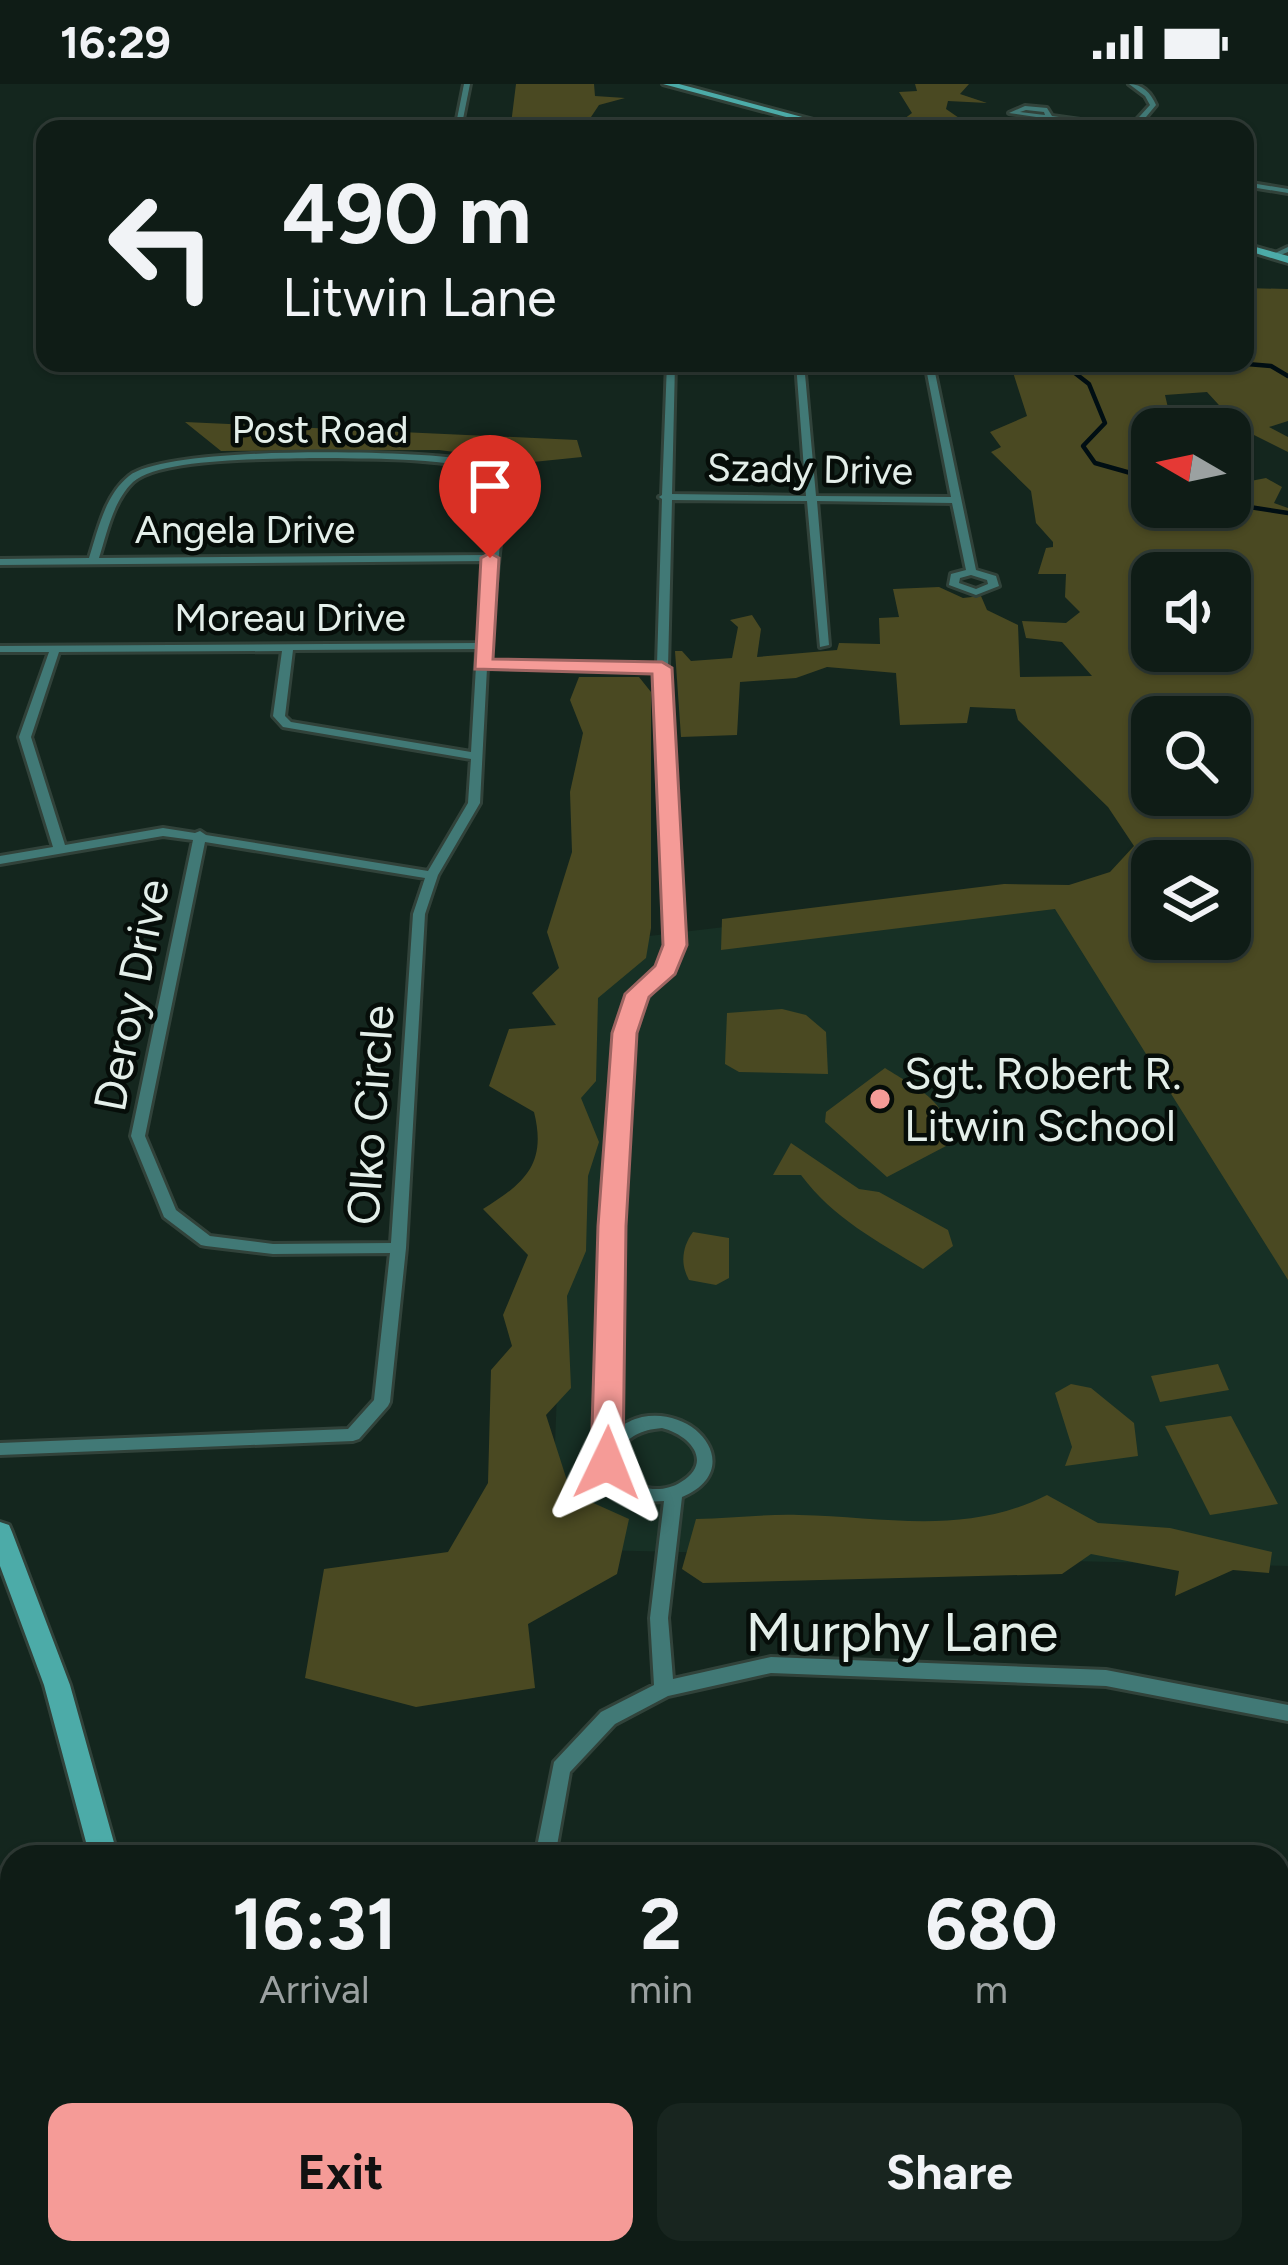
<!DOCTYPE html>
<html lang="en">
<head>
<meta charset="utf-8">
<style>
	:root { --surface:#0f1c16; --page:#18251f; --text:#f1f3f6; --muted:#9ba1a1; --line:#2f3a35; --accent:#f59b97 }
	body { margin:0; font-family:Figtree,sans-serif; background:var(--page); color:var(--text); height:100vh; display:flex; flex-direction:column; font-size:45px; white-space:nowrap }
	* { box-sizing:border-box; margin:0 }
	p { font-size:39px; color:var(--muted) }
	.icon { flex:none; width:66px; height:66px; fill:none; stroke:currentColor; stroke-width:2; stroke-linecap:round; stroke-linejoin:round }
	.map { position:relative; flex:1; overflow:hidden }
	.sheet { position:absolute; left:0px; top:1761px; width:1290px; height:420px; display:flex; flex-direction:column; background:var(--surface); border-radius:36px 36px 0 0; box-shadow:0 3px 9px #0004,0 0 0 3px var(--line) }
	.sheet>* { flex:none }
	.guide { position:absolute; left:36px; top:36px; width:1218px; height:252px; border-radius:24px; box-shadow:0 3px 9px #0004,0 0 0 3px var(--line); background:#0f1c16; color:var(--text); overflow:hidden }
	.needle { width:78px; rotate:279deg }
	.fabs { position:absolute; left:1131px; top:324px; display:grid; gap:24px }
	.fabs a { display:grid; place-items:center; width:120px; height:120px; border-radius:24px; background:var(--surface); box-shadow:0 3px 9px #0004,0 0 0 3px var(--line); font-size:60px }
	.pin { position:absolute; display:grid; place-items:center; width:102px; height:102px; color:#fff; margin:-123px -51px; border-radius:50% 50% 50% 0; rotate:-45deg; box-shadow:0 0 12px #0007 }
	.pin .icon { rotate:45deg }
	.me { position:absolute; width:132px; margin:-66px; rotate:2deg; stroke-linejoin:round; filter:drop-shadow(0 0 9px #0008) }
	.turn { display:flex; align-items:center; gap:42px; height:252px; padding:0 48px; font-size:54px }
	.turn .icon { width:156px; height:156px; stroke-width:2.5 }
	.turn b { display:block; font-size:84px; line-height:102px }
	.eta { display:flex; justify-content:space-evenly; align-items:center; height:204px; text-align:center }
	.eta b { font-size:72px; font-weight:700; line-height:84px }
	.primary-button { display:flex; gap:24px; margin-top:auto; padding:24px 48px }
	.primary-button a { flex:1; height:138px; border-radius:24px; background:var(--accent); color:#111; font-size:48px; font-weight:700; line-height:138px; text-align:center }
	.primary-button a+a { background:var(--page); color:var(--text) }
	.status { display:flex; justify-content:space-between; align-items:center; height:84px; padding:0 60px; background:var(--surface); direction:ltr }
	.status svg { height:33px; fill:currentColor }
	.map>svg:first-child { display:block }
	.built { fill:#173025 }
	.green { fill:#4a4922; fill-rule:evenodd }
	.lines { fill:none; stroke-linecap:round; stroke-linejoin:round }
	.stream { stroke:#000e13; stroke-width:4.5 }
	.street-casing { stroke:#31423a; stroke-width:6 }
	.secondary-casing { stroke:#31423a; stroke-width:6 }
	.street { fill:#417976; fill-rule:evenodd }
	.secondary { fill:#4caba8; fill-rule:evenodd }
	.route { fill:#f59b97; stroke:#9f6562; stroke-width:3 }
	.poi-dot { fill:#f59b97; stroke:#060d09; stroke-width:4.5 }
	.labels { text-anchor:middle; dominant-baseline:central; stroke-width:9; stroke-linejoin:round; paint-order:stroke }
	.far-street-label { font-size:39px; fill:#e3eee9; stroke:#060d09 }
	.street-label { font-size:45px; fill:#e3eee9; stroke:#060d09 }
	.poi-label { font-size:45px; fill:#e3eee9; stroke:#060d09; text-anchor:start }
	.near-street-label { font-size:54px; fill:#e3eee9; stroke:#060d09 }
</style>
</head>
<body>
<div class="status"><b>16:29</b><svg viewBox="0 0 49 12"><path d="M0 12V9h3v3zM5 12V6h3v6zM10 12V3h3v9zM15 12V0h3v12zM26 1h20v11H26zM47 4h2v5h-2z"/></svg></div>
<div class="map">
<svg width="1288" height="2181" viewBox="0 0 1288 2181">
	<rect width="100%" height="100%" fill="#14261e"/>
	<polygon class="built" points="1059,803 1288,1170 1288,1482 551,1465 574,861"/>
	<g class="green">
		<polygon points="516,0 594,0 595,12 625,14 599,21 591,33 608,40 676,41 684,45 497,45 511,40"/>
		<polygon points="915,0 969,0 960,10 987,19 948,17 946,25 975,45 928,36 898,45 866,42 896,41 912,29 899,8 917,7"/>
		<path d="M1245 204 1288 205V337L1269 343 1288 353V368L1240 344 1207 308 1165 311 1173 345H1152V423H1230V401L1266 394 1282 403 1274 419 1288 424V1196L1055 825 721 866 722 835 1004 800 1069 801 1110 788 1134 762 1108 723 1018 636 1015 625 970 623 967 639 900 641 896 589 827 583 796 594 740 598 737 651 681 653 675 567H682L691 577 732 574 738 543 730 536 752 531 761 545 757 573 837 566 839 559 880 560 879 534 899 533 893 505 939 503 963 514 981 512 987 526 1018 541 1020 593 1092 592 1062 558 1026 554 1022 537 1066 539 1080 528 1065 513 1066 490H1038L1046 464 1053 463V458L1036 439 1031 407 991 368 1001 363 990 348 1027 332 1010 279H1245ZM1152 489H1230V567H1152ZM1152 633H1230V711H1152ZM1152 777H1230V855H1152Z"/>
		<polygon points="185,338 577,356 582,373 533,378 439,366 221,367"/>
		<path d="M579 593H639L651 608V844L646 874 598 914 596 997 581 1014 599 1058 588 1092 586 1167 567 1212 571 1304 546 1331 571 1409 629 1435 617 1490 528 1540 535 1604 416 1623 305 1594 324 1485 448 1468 488 1399 491 1286 512 1262 503 1231 528 1171 483 1125C525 1099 547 1080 534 1028L489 1002 509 945 556 941 532 909 559 884 547 848 572 768 570 708 583 649 570 616Z"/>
		<polygon points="782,925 806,931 826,948 828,990 739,988 725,980 727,929"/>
		<path d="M885 984C917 1005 955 1019 946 1062L887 1093 825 1038 826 1028Z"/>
		<path d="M791 1059 859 1105 879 1108 948 1146 953 1162 923 1185C877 1157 833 1134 801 1091H773Z"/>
		<path d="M693 1148 729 1154V1194L716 1201 689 1196C680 1180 682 1163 693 1148Z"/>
		<polygon points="1218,1280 1229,1306 1160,1318 1151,1292"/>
		<polygon points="1071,1300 1091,1304 1134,1339 1138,1372 1065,1382 1072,1363 1055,1309"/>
		<polygon points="1231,1332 1278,1420 1210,1431 1165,1342"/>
		<path d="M1047 1411 1098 1439 1170 1444 1272 1468 1269 1489 1233 1486 1175 1512 1179 1487 1091 1470 1062 1490 703 1499 682 1485 696 1435C730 1434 765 1430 799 1431 886 1433 966 1452 1047 1411Z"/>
		<polygon points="460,2169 632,2169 630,2181 459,2181"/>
		<polygon points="1083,2169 1222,2169 1220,2181 1081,2181"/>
	</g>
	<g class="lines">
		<g class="stream">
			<polyline points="1062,279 1089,300 1105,339 1083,362 1095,379 1152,395"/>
			<polyline points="1235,279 1271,282 1288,292"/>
			<polyline points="1230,420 1288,429"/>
		</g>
		<g class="street-casing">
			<g id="street">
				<polygon points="464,0 470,0 461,45 455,45"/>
				<path d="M1129 0C1142 0 1151 9 1156 21L1136 45H1117L1009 29 1025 22 1047 24 1052 32 1130 43 1150 21 1145 12ZM1026 26 1044 28 1045 31 1020 28Z"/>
				<polygon points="1245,98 1288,105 1288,109 1245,102"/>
				<polygon points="1288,163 1288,168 1273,174 1269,172"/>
				<path d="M667 279H675L672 410 806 412 796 279H804L816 412 951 413 925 279H933L976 486 996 492 999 502 976 511 949 501 951 490 966 486 952 419 817 417 829 561 820 563 807 417 672 416 668 584 682 857 673 882 641 922 631 949 620 1110 616 1345C624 1340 633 1335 642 1333 698 1322 746 1386 682 1413L668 1534 673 1595 771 1573 1106 1586 1288 1621V1637L1106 1602 771 1589 668 1612 615 1640 570 1688 555 1773H535L554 1678 601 1628 654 1601 650 1534 664 1417C630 1420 613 1409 598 1379L604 1110 617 949 627 921 660 881 668 857 657 587 487 584 480 719 438 791 425 830 406 1164 390 1318 388 1322 359 1355 353 1357 0 1371V1359L348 1345 374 1316 390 1169 273 1170 206 1162 201 1161 164 1133 131 1052 193 756 163 752 0 780V772L53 763 19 653 49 568H0V562L478 559 487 477 0 481V475L89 474C98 446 105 411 129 392 168 361 416 366 470 376 479 378 488 381 497 383L506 401 488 578 657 581 662 415 659 413 662 411ZM315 374C373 375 434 373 490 387L496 401 488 471 99 474C107 449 113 417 133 398 160 373 276 375 315 374ZM971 491 987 496 988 500 976 505 959 499 960 494ZM477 565 471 668 291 638 285 632 293 566ZM282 567 273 632 283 643 471 675 468 719 428 787 206 751 200 747 195 749 163 744 65 761 31 653 59 568ZM205 758 425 794 413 830 391 1159 273 1160 210 1152 176 1126 145 1052ZM662 1344C690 1351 714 1378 681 1398 655 1415 615 1400 616 1368 630 1352 640 1346 662 1344Z"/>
				<polygon points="1278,1950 1288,1952 1288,1972 1278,1970"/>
			</g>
		</g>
		<g class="secondary-casing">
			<g id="secondary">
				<polygon points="663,0 679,0 847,45 831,45"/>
				<polygon points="1245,160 1288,172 1288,179 1245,166"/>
				<polygon points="0,1438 9,1441 12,1448 70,1601 118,1773 90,1773 44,1601 0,1482"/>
				<polygon points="86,2169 118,2169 117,2181 85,2181"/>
			</g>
		</g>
		<use href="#street" class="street"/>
		<use href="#secondary" class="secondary"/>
	</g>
	<polygon class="route" points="490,469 499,474 493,575 662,578 672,584 687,861 675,890 649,913 637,949 626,1142 623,1379 618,1387 596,1387 591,1379 598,1142 612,949 625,910 655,882 663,861 652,590 475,585 481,474"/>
	<circle class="poi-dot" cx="880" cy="1015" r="12"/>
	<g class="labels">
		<g class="far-street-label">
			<text x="320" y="345">Post Road</text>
			<text transform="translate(810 385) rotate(1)">Szady Drive</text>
			<text x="245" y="445">Angela Drive</text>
			<text x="290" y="533">Moreau Drive</text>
		</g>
		<g class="street-label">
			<text transform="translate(131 911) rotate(-79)">Deroy Drive</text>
			<text transform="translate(370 1031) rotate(-86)">Olko Circle</text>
		</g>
		<g class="poi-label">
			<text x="904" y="989">Sgt. Robert R.<tspan x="904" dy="52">Litwin School</tspan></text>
		</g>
		<g class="near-street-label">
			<text x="902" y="1548">Murphy Lane</text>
		</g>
	</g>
</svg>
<div class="fabs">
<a><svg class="needle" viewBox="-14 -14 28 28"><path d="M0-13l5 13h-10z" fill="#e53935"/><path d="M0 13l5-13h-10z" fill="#9ba1a1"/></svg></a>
<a><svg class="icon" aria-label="sound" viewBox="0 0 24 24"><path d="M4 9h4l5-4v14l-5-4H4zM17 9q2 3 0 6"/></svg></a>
<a><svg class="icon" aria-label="search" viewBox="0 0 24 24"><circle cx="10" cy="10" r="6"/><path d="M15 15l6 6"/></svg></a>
<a><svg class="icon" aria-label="layers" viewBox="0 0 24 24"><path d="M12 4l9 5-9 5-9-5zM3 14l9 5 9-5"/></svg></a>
</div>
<div class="pin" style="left:490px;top:474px;background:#d93025"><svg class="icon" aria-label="arrive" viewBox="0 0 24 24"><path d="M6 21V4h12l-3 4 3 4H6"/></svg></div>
<svg class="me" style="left:607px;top:1379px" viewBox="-20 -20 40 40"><path d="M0-17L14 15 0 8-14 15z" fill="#f59b97" stroke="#fff" stroke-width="4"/></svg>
<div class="guide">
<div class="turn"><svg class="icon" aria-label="left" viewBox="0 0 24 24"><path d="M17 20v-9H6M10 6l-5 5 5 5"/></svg><div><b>490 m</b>Litwin Lane</div></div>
</div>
<section class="sheet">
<div class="eta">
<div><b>16:31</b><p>Arrival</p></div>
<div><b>2</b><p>min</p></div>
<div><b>680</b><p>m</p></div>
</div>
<div class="primary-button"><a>Exit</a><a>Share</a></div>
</section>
</div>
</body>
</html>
